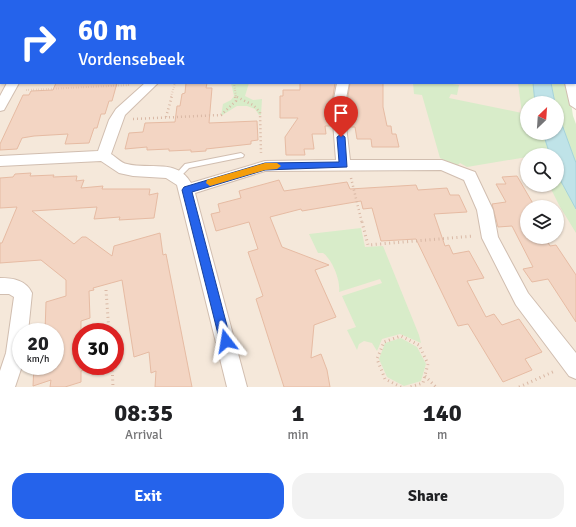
<!DOCTYPE html>
<html lang="en">
<head>
<meta charset="utf-8">
<style>
	:root { --surface:#fff; --page:#f2f2f2; --text:#202124; --muted:#757577; --accent:#2563eb }
	body { margin:0; font-family:Signika,sans-serif; background:var(--page); color:var(--text); height:100vh; display:flex; flex-direction:column; font-size:15px; white-space:nowrap }
	* { box-sizing:border-box; margin:0 }
	p { font-size:13px; color:var(--muted) }
	.icon { flex:none; width:22px; height:22px; fill:none; stroke:currentColor; stroke-width:2; stroke-linecap:round; stroke-linejoin:round }
	.map { position:relative; height:387px; overflow:hidden }
	.panel { display:flex; flex-direction:column; background:var(--surface); flex:1 }
	.panel>* { flex:none }
	.hud { position:absolute; left:0px; top:0px; width:576px; height:84px; box-shadow:0 1px 3px #0004; background:#2563eb; color:#fff; overflow:hidden }
	.needle { width:26px; rotate:25deg }
	.fabs { position:absolute; left:520px; top:96px; display:grid; gap:8px }
	.fabs a { display:grid; place-items:center; width:44px; height:44px; border-radius:50%; background:var(--surface); box-shadow:0 1px 3px #0004; font-size:20px }
	.speed { position:absolute; left:12px; top:323px; display:flex; gap:8px; font-size:20px; font-weight:700; text-align:center }
	.speed>* { display:grid; place-content:center; width:52px; height:52px; border-radius:50%; background:var(--surface); box-shadow:0 1px 3px #0004; line-height:1 }
	.speed small { font-size:10px; font-weight:400 }
	.speed .limit { border:6px solid #d22; background:#fff; color:#111 }
	.pin { position:absolute; display:grid; place-items:center; width:34px; height:34px; color:#fff; margin:-41px -17px; border-radius:50% 50% 50% 0; rotate:-45deg; box-shadow:0 0 4px #0007 }
	.pin .icon { rotate:45deg }
	.me { position:absolute; width:44px; margin:-22px; rotate:346deg; stroke-linejoin:round; filter:drop-shadow(0 0 3px #0008) }
	.turn { display:flex; align-items:center; gap:14px; height:84px; padding:0 12px; font-size:18px }
	.turn .icon { width:52px; height:52px; stroke-width:2.5 }
	.turn b { display:block; font-size:28px; line-height:34px }
	.eta { display:flex; justify-content:space-evenly; align-items:center; height:68px; text-align:center }
	.eta b { font-size:24px; font-weight:700; line-height:28px }
	.primary-button { display:flex; gap:8px; margin-top:auto; padding:8px 12px }
	.primary-button a { flex:1; height:46px; border-radius:16px; background:var(--accent); color:#fff; font-size:16px; font-weight:700; line-height:46px; text-align:center }
	.primary-button a+a { background:var(--page); color:var(--text) }
	.map>svg:first-child { display:block }
	.residential { fill:#f5e8da; fill-rule:evenodd }
	.green { fill:#d8ecc9 }
	.water { fill:#bfe3e8; stroke:#a5d3da }
	.building { fill:#f3d5c3; stroke:#e6bba3 }
	.lines { fill:none; stroke-linecap:round; stroke-linejoin:round }
	.service-casing { stroke:#d1beb0; stroke-width:2 }
	.minor-casing { stroke:#d1beb0; stroke-width:2 }
	.path-far2 { stroke:#d9b8a5; stroke-width:2; stroke-dasharray:0.5 2; stroke-linecap:butt }
	.path-far1 { stroke:#d9b8a5; stroke-width:2.5; stroke-dasharray:1 3; stroke-linecap:butt }
	.path { stroke:#d9b8a5; stroke-width:3; stroke-dasharray:1 3.5; stroke-linecap:butt }
	.service { fill:#fff; fill-rule:evenodd }
	.minor { fill:#fff; fill-rule:evenodd }
	.route { fill:#2563eb; stroke:#184099 }
	.slow { fill:#f59e0b }
</style>
</head>
<body>
<div class="map">
<svg width="576" height="387" viewBox="0 0 576 387">
	<rect width="100%" height="100%" fill="#fdf6ec"/>
	<g class="residential">
		<polygon points="48,0 467,0 46,1"/>
		<path d="M0 31 1 83H542L546 103H527V133H554L576 192V387H0ZM527 155H557V185H527ZM527 207H557V237H527ZM21 332H55V366H21ZM81 332H115V366H81Z"/>
	</g>
	<g class="green">
		<polygon points="231,83 249,83 245,96 253,100 262,99 261,115 259,115 255,109 247,106 237,106 221,116 223,104 231,100 234,96"/>
		<polygon points="413,83 446,83 459,85 457,95 451,94 449,98 522,113 518,83 533,83 535,103 527,103 527,133 543,133 550,155 527,155 527,157 467,167 460,163 457,166 440,158 422,95 414,94"/>
		<polygon points="551,83 568,83 573,116 576,124 576,163 559,119 557,103 555,103"/>
		<polygon points="557,174 576,209 576,233 559,205 549,185 557,185"/>
		<path d="M361 228 365 247 383 246 419 335 421 343 400 334 382 339 377 351 372 343 364 341 359 344 357 350 347 330 356 327 342 296 382 283 380 279 339 292C341 281 332 259 323 253H318L309 234Z"/>
		<polygon points="401,338 417,347 426,364 421,381 404,386 387,377 379,359 385,343"/>
	</g>
	<g class="water">
		<polygon points="533,83 551,83 555,103 535,103"/>
		<polygon points="557,111 576,163 576,209 557,174 557,155 550,155 543,133 557,133"/>
	</g>
	<g class="building">
		<polygon points="56,83 117,83 112,101 109,101 105,114 101,114 97,128 94,128 89,143 65,144 68,134 34,136 22,138 17,149 0,150 0,144 23,95 29,95 31,91 53,90"/>
		<polygon points="186,83 207,83 206,88 212,88 209,123 257,121 258,140 251,141 251,144 206,149 206,151 191,152 191,150 169,151 169,149 147,150 147,147 125,149 129,133 143,132 145,123 175,122 177,106 180,106 182,94 185,93"/>
		<polygon points="300,83 335,83 331,109 332,126 325,126 326,134 312,134 314,149 304,149 305,155 286,155 285,137 298,118 280,118 280,96 283,96 283,90 300,90"/>
		<polygon points="350,83 383,83 383,107 387,126 391,126 392,134 396,134 399,147 372,147 371,139 357,139 355,127 348,127 346,109"/>
		<polygon points="31,173 30,176 54,175 53,177 77,176 76,181 84,180 81,188 103,186 102,189 150,189 149,195 158,193 154,218 119,220 120,217 94,219 97,207 32,211 74,244 82,237 86,237 112,256 114,246 160,233 163,255 166,254 192,387 155,387 156,371 151,373 149,352 134,357 122,280 93,288 94,290 89,291 90,318 81,321 81,366 86,366 86,369 81,371 81,382 65,387 50,387 51,380 33,386 34,366 55,366 55,332 45,332 46,302 66,296 66,280 41,260 0,263 0,243 2,243 17,207 0,208 0,178 13,177 15,174"/>
		<polygon points="517,176 535,207 527,207 527,237 545,237 550,246 556,245 576,275 576,322 548,279 532,282 523,269 533,267 512,226 498,227 492,204 506,202 496,184 506,184 502,177"/>
		<polygon points="279,180 284,191 347,182 350,189 416,185 418,190 447,188 450,195 459,195 467,212 434,214 445,246 449,245 453,254 469,251 484,278 467,281 486,317 494,314 502,325 519,319 542,352 525,359 532,370 503,382 468,324 458,326 416,239 381,241 372,208 363,209 361,201 302,211 301,209 270,217 282,247 329,265 315,270 336,317 314,325 311,358 321,354 327,370 330,387 284,387 256,299 263,296 248,252 258,249 249,222 216,231 211,214 220,212 218,204 241,198 239,191"/>
	</g>
	<g class="lines">
		<g class="service-casing">
			<polygon id="service" points="241,153 244,155 243,157 189,168 180,177 178,178 175,175 185,164"/>
		</g>
		<g class="minor-casing">
			<g id="minor">
				<polygon points="170,0 181,0 169,1"/>
				<polygon points="275,0 289,0 288,1"/>
				<polygon points="333,0 348,0 349,1 334,1"/>
				<rect x="395" y="0" width="10" height="1"/>
				<rect x="554" y="0" width="10" height="1"/>
				<polygon points="575,80 576,82 576,109 570,105 565,83 575,83"/>
				<polygon points="7,83 19,83 4,110 0,111 0,96"/>
				<path d="M145 83H158L125 115 111 154C116 157 121 163 127 164 149 170 177 158 191 183L265 161 336 160 332 109 337 83H349L344 109 350 160H442L475 172 493 210 498 237 528 293 576 353V379L569 376 516 305 482 238 477 210 464 180 441 170 265 171 195 193 247 387H227L177 185 166 178 133 176 119 173 101 161 0 166V156L98 151 109 120 116 109Z"/>
				<path d="M0 278C13 278 26 280 32 293L28 332H21L22 366 15 387H0V371L6 353 14 297 9 294H0Z"/>
			</g>
		</g>
		<g class="path-far2">
			<polyline points="63,1 65,0"/>
			<polyline points="234,83 236,97"/>
			<polyline points="26,90 130,85"/>
			<polyline points="171,97 175,83"/>
		</g>
		<g class="path-far1">
			<polyline points="237,97 253,105 260,112 261,153"/>
			<polyline points="166,117 172,96"/>
			<polyline points="133,119 221,115 236,101 235,96"/>
			<polyline points="351,178 362,223"/>
		</g>
		<g class="path">
			<polyline points="362,222 368,245 474,236"/>
			<polyline points="106,290 109,332"/>
			<polyline points="112,366 113,387"/>
			<polyline points="425,376 436,387"/>
			<polyline points="401,387 385,379 377,359 384,342 401,336 419,345 428,364 423,383 410,387"/>
			<polyline points="519,387 555,371"/>
		</g>
		<use href="#service" class="service"/>
		<use href="#minor" class="minor"/>
	</g>
	<polygon class="route" points="341,134 345,137 347,167 265,170 192,192 231,341 230,346 226,347 221,346 182,190 184,187 265,163 339,162 337,137"/>
	<polygon class="slow" points="265,163 277,163 281,166 277,169 265,170 210,186 206,183 207,180"/>
</svg>
<div class="fabs">
<a><svg class="needle" viewBox="-14 -14 28 28"><path d="M0-13l5 13h-10z" fill="#e53935"/><path d="M0 13l5-13h-10z" fill="#757577"/></svg></a>
<a><svg class="icon" aria-label="search" viewBox="0 0 24 24"><circle cx="10" cy="10" r="6"/><path d="M15 15l6 6"/></svg></a>
<a><svg class="icon" aria-label="layers" viewBox="0 0 24 24"><path d="M12 4l9 5-9 5-9-5zM3 14l9 5 9-5"/></svg></a>
</div>
<div class="speed"><div>20<small>km/h</small></div><div class="limit">30</div></div>
<div class="pin" style="left:341px;top:137px;background:#d93025"><svg class="icon" aria-label="arrive" viewBox="0 0 24 24"><path d="M6 21V4h12l-3 4 3 4H6"/></svg></div>
<svg class="me" style="left:226px;top:341px" viewBox="-20 -20 40 40"><path d="M0-17L14 15 0 8-14 15z" fill="#2563eb" stroke="#fff" stroke-width="4"/></svg>
<div class="hud">
<div class="turn"><svg class="icon" aria-label="right" viewBox="0 0 24 24"><path d="M7 20v-9h11M14 6l5 5-5 5"/></svg><div><b>60 m</b>Vordensebeek</div></div>
</div>
</div>
<section class="panel">
<div class="eta">
<div><b>08:35</b><p>Arrival</p></div>
<div><b>1</b><p>min</p></div>
<div><b>140</b><p>m</p></div>
</div>
<div class="primary-button"><a>Exit</a><a>Share</a></div>
</section>
</body>
</html>
